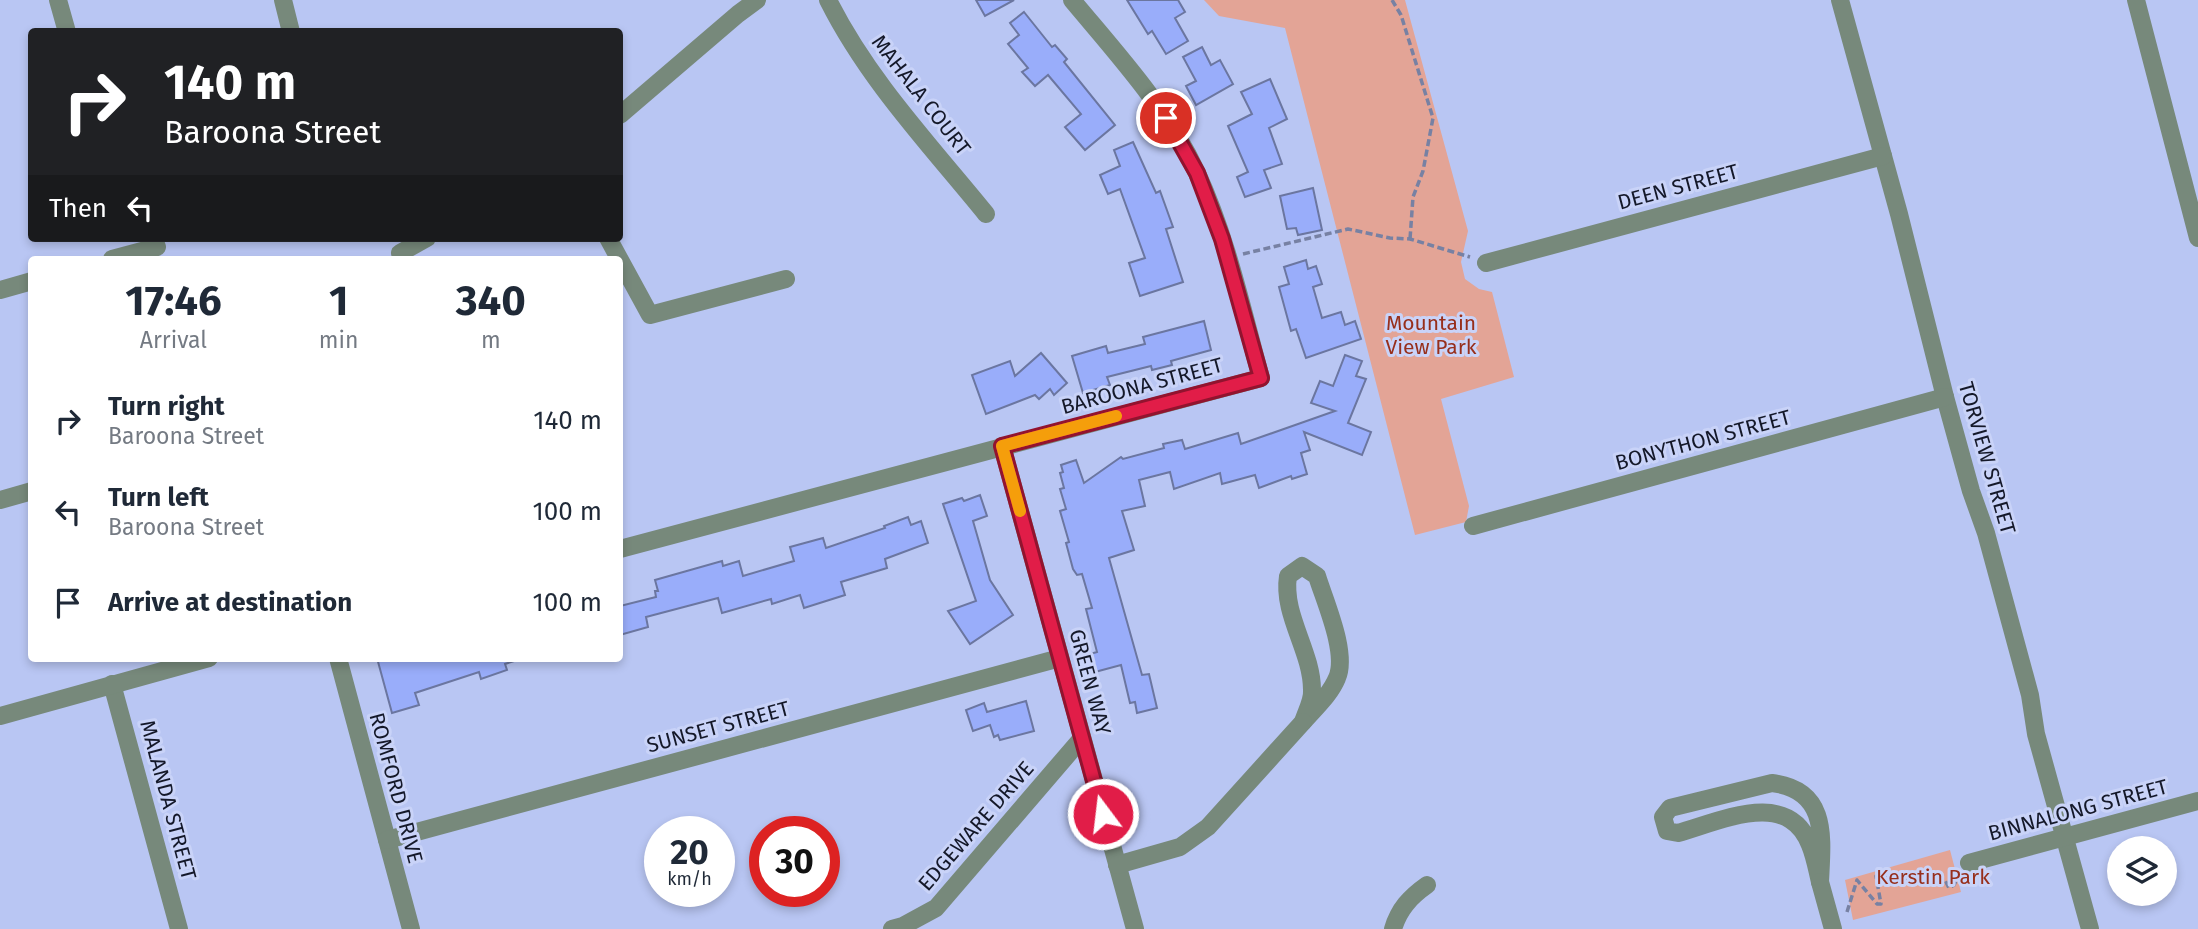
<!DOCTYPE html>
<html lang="en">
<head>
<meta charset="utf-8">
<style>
	:root { --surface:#fff; --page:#f6f6f7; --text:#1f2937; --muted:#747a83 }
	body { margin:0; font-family:"Fira Sans",sans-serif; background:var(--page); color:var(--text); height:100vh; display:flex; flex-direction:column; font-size:26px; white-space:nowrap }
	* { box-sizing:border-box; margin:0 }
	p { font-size:23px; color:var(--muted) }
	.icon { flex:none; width:38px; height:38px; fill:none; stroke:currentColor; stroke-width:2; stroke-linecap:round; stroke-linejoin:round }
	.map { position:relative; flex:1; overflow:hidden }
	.panel { position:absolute; left:28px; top:256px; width:595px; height:406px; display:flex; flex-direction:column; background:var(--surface); border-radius:7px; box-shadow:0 4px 10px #0003 }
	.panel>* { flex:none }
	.guide { position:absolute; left:28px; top:28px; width:595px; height:214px; border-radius:7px; box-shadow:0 4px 10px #0003; background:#202124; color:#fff; overflow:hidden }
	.tools { position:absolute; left:2107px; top:836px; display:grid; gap:14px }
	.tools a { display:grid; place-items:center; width:70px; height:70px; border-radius:50%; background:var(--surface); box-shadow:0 4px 10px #0003; font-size:35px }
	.speed { position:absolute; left:644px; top:816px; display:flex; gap:14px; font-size:35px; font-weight:700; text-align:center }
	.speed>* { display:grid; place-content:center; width:91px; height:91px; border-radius:50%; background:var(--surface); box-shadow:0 4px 10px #0003; line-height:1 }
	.speed small { font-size:18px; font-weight:400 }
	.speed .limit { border:10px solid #d22; background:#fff; color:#111 }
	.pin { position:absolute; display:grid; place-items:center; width:60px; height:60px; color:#fff; margin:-30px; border:4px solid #fff; border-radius:50%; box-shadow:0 2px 7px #0007 }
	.me { position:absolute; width:77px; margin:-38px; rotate:345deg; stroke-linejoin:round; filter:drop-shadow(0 0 5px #0008) }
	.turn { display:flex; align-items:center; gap:24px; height:147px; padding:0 21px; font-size:32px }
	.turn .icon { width:91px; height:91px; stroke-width:2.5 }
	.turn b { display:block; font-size:49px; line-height:60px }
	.then { display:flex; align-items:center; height:66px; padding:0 21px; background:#0003; gap:14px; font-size:26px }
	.eta { display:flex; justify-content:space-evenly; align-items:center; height:119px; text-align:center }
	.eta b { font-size:42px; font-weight:700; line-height:49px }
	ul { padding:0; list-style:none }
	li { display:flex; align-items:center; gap:21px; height:91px; padding:0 21px }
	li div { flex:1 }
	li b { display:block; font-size:26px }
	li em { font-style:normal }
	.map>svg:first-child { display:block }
	.green { fill:#e3a496 }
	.building { fill:#99adfa; stroke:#6b76a0; stroke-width:2 }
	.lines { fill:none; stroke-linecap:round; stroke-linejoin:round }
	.path { stroke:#7781a3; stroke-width:3.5; stroke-dasharray:7 3.5; stroke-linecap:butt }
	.street { stroke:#77897b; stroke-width:18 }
	.route-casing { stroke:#92132f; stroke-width:18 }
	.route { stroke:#e11d48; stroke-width:12 }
	.slow { stroke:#f59e0b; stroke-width:12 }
	.labels { text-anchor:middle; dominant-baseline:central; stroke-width:6; stroke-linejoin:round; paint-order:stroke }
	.street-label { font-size:21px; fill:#141829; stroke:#c9d3f8 }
	.park-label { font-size:21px; fill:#972f1c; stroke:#c9d3f8 }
</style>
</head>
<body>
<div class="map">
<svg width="2198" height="929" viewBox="0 0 2198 929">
	<rect width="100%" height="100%" fill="#b9c6f3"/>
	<g class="green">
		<polygon points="1204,0 1405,0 1468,231 1461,262 1465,279 1479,289 1492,292 1514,377 1441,399 1469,506 1466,522 1415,535 1285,28 1219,16"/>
		<polygon points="1950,850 1961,892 1853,920 1845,880"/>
	</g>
	<g class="building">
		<polygon points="976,0 1014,0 985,16"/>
		<polygon points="1127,0 1178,0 1185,12 1175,18 1188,41 1166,54 1152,31 1148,34"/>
		<polygon points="1024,12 1052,47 1055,45 1067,59 1064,62 1115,125 1085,150 1065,127 1081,114 1048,75 1035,86 1022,72 1028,68 1008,44 1019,35 1010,23"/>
		<polygon points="1202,47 1211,65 1220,60 1233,84 1196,105 1186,86 1196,81 1183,57"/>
		<polygon points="1270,79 1287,119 1269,128 1282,164 1264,170 1271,188 1245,197 1237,177 1248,172 1228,126 1252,114 1241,92"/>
		<polygon points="1133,142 1156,193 1160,191 1173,227 1166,229 1183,282 1140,296 1129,263 1145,258 1120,189 1108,194 1100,175 1120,166 1114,150"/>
		<polygon points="1313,188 1322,230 1298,235 1296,228 1287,229 1280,196"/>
		<polygon points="1306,260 1308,269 1316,266 1322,284 1313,287 1322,318 1341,312 1345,325 1355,321 1361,339 1306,358 1296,329 1291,331 1279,287 1289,284 1284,267"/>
		<polygon points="1204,321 1211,350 1171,361 1172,365 1152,370 1151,366 1107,377 1110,385 1083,393 1072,356 1106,346 1108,353 1145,344 1143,337"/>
		<polygon points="1041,353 1067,383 1054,395 1050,389 1039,399 1035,395 986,414 972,375 1010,361 1015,376"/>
		<polygon points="1345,355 1362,361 1356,376 1366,379 1348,423 1371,432 1362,455 1304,432 1310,450 1301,453 1307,474 1292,479 1291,476 1259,488 1255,475 1222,484 1220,473 1174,489 1170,472 1139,480 1145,506 1122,511 1134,550 1109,558 1142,675 1149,674 1157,708 1137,713 1135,702 1130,703 1121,665 1095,672 1090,654 1097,652 1086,609 1092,608 1082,574 1077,575 1073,569 1066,543 1069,542 1060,511 1066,509 1060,489 1064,488 1060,473 1063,472 1061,465 1076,460 1084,483 1121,457 1123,459 1164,448 1163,444 1182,440 1185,449 1238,433 1241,444 1335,411 1311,403 1320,381 1333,386"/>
		<polygon points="980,495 987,516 973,521 990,580 1013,615 970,644 948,611 976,601 943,504 962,498 964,501"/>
		<polygon points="908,517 911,525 921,521 928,543 885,559 887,568 841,582 845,595 804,608 800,595 772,604 771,599 722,613 718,598 646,617 648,627 620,635 620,606 656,597 655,591 658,591 655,580 722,561 723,566 739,561 743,576 794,561 790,547 823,538 826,548 885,528 884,526"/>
		<polygon points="377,658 513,658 514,661 505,664 507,670 481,679 479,672 415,693 419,705 392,713"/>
		<polygon points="1026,701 1034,731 1000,740 998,735 994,737 990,725 973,731 966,710 984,703 987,712"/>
	</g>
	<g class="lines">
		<g class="path">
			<polyline points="1392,0 1401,15 1433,118 1423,171 1413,197 1410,239"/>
			<polyline points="1243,254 1348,229 1390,238 1410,239 1470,257"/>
			<polyline points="1847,912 1857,880 1877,904 1881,904 1876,876 1920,882 1945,880 1949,888 1954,885 1959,875"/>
		</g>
		<g class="street">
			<polyline points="58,0 67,32"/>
			<polyline points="283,0 291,32"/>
			<path d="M828 0C868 80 930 145 986 214"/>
			<polyline points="1840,0 1899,214 1945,397 1971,491 1986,533 2030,695 2036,734 2090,929"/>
			<polyline points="2136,0 2198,238"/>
			<polyline points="620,115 738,14 757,0"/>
			<polyline points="608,238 650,315 786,279"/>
			<polyline points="400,253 427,238"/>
			<polyline points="112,259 157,247"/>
			<polyline points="1486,263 1883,156"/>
			<polyline points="0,290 32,281"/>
			<polyline points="1002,446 1135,929"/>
			<polyline points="0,500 32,491"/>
			<polyline points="1473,526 1945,397"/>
			<path d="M620 549 1261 378C1242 309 1227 238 1197 173 1167 108 1117 54 1072 0"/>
			<path d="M1302 566 1317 576C1325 602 1348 653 1337 678 1330 695 1315 708 1303 722 1306 712 1313 700 1312 690 1312 651 1282 615 1288 576Z"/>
			<polyline points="338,658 411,929"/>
			<polyline points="112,684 179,929"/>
			<polyline points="0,716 209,658"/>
			<path d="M1772 783C1829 790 1822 838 1820 882 1817 870 1815 857 1810 845 1788 788 1721 821 1678 833L1667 831 1663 817 1670 808Z"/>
			<polyline points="387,840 1060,658"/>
			<polyline points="1969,863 2198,801"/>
			<polyline points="1117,865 1180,847 1208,827 1303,722"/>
			<polyline points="1820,882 1833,929"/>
			<polyline points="892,929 903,926 936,908 1082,738"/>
			<path d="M1393 929C1399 909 1410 897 1427 885"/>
		</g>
	</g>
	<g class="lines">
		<g class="route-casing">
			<polyline id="route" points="1103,814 1002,446 1261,378 1222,239 1197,173 1166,118"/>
		</g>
		<use href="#route" class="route"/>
		<polyline class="slow" points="1020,511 1002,446 1116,416"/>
	</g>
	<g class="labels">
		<g class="street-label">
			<text transform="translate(921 95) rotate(52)">MAHALA COURT</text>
			<text transform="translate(1678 187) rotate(-15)">DEEN STREET</text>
			<text transform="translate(1142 386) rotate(-15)">BAROONA STREET</text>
			<text transform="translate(1703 440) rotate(-15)">BONYTHON STREET</text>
			<text transform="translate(1987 458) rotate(74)">TORVIEW STREET</text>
			<text transform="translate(1090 682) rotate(75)">GREEN WAY</text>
			<text transform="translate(718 727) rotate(-15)">SUNSET STREET</text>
			<text transform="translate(396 788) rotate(75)">ROMFORD DRIVE</text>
			<text transform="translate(168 800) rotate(75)">MALANDA STREET</text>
			<text transform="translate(2078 810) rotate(-15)">BINNALONG STREET</text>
			<text transform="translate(976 826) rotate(-49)">EDGEWARE DRIVE</text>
		</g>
		<g class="park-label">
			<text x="1431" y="323">Mountain<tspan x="1431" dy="24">View Park</tspan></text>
			<text x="1933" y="877">Kerstin Park</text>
		</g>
	</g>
</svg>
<div class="tools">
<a><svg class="icon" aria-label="layers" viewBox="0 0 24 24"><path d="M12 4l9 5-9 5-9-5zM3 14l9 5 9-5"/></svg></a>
</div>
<div class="speed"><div>20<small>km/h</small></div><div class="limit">30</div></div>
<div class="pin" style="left:1166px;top:118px;background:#d93025"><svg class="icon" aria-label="arrive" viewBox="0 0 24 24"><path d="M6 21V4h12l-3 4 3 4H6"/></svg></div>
<svg class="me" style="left:1103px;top:814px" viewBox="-20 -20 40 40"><circle r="17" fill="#e11d48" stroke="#fff" stroke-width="3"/><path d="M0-11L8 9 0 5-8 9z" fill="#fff"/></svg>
<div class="guide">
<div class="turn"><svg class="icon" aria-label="right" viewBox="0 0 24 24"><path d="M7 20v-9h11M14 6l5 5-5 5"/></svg><div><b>140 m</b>Baroona Street</div></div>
<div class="then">Then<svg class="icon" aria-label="left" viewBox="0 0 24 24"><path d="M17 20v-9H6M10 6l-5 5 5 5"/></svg></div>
</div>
<section class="panel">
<div class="eta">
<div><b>17:46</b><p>Arrival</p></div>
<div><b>1</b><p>min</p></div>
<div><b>340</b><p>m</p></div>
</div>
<ul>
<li><svg class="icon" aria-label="right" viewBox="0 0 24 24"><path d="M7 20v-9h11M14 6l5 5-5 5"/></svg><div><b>Turn right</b><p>Baroona Street</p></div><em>140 m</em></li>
<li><svg class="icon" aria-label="left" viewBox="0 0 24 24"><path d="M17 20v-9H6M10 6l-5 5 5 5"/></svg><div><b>Turn left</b><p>Baroona Street</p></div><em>100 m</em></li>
<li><svg class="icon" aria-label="arrive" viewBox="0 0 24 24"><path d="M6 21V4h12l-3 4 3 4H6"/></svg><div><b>Arrive at destination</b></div><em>100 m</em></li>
</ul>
</section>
</div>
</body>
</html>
